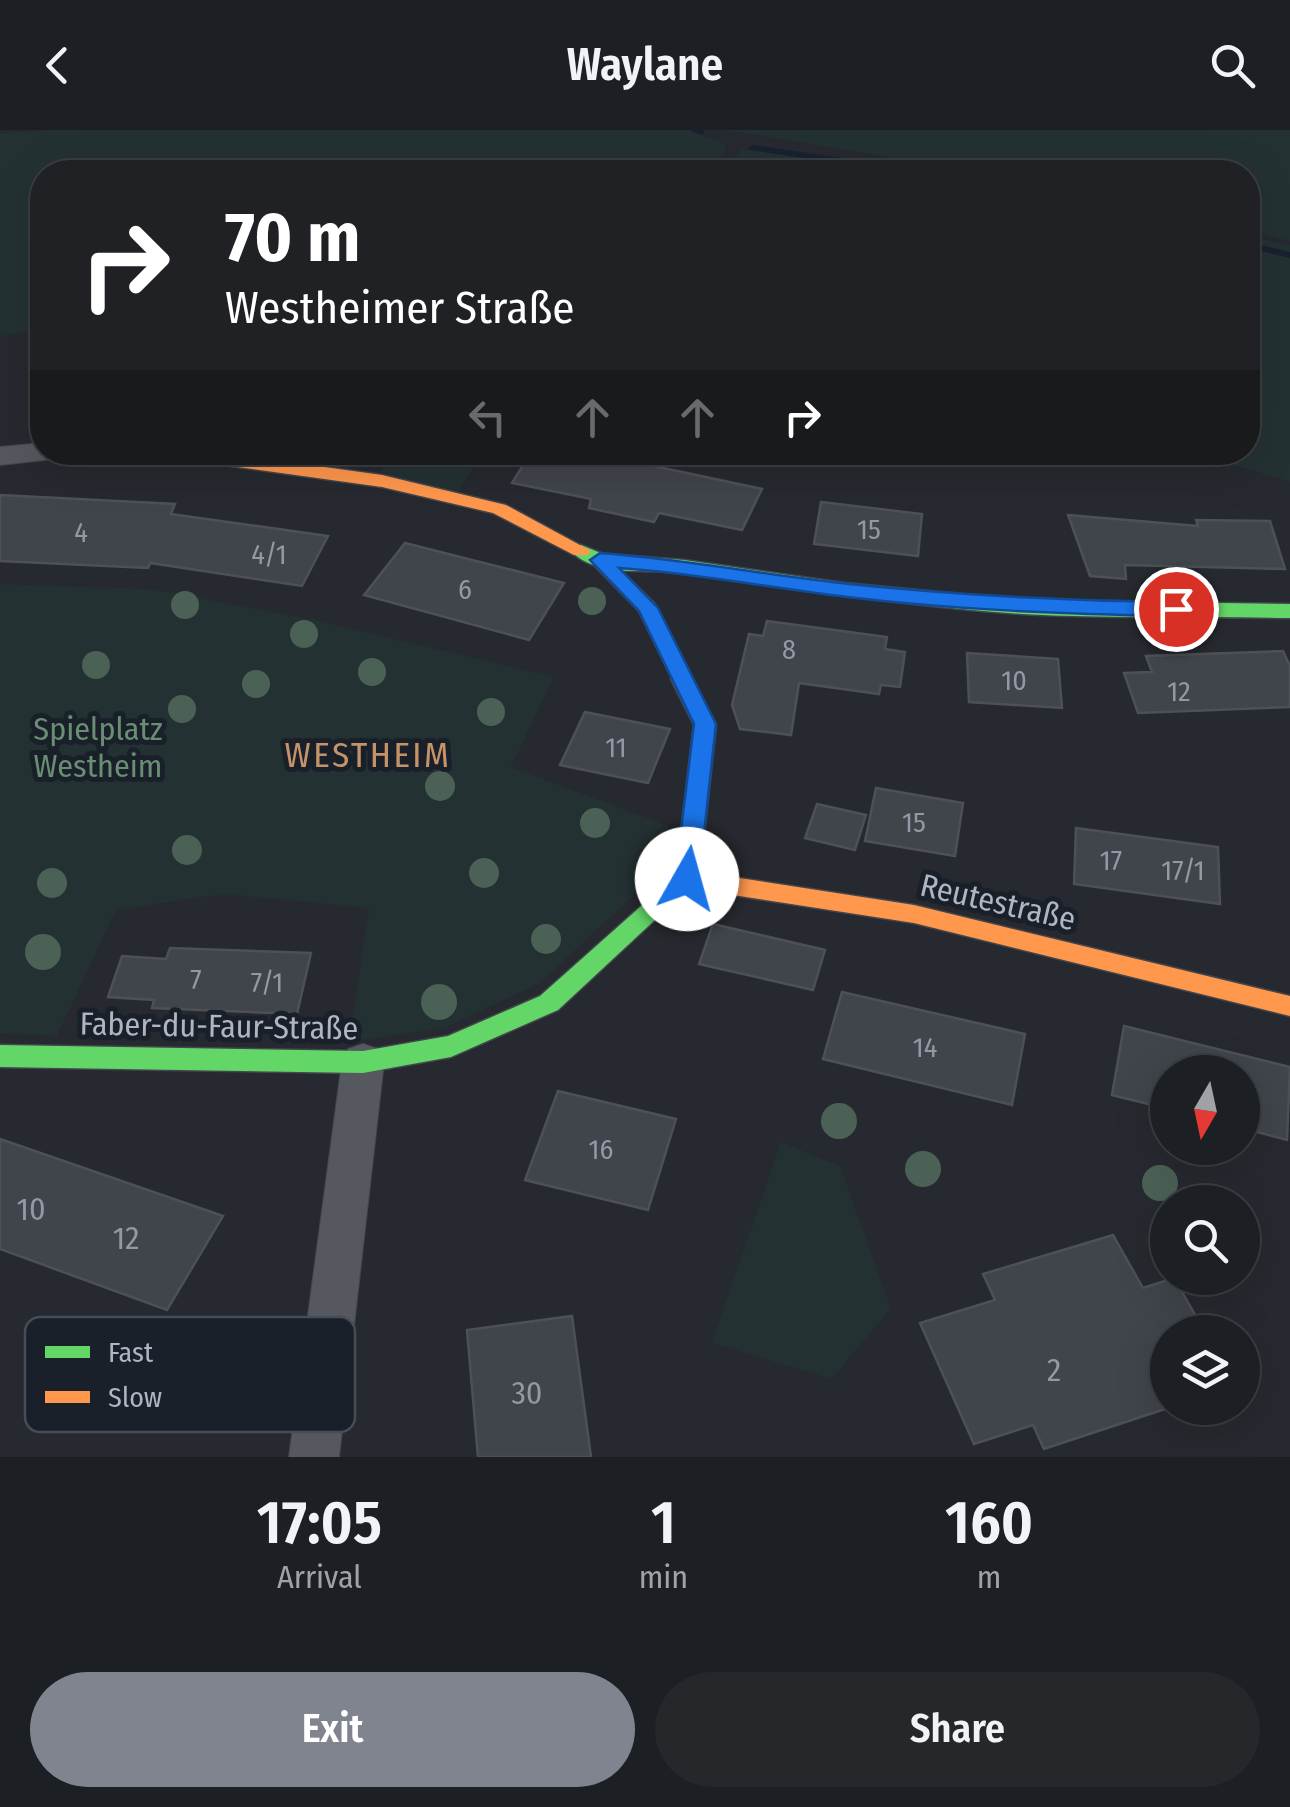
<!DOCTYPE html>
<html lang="en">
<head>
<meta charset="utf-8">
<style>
	:root { --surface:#1c1f23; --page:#25272b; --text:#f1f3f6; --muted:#a0a2a6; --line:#3a3d41; --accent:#7f848e }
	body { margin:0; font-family:"Fira Sans Condensed",sans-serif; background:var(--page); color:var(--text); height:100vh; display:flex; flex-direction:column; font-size:38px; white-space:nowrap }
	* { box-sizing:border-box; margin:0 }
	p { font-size:32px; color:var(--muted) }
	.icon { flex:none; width:55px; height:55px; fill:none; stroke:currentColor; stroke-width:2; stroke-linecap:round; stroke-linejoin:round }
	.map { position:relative; height:1327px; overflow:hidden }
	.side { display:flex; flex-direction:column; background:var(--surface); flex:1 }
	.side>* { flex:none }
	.banner { position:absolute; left:30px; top:30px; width:1230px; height:305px; border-radius:40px; box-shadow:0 10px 40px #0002,0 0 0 2px var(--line); background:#202124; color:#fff; overflow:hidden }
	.needle { width:65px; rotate:189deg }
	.tools { position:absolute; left:1150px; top:925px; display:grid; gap:20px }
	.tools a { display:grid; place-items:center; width:110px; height:110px; border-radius:50%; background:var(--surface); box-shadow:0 10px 40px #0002,0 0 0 2px var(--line); font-size:50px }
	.pin { position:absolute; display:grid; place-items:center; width:85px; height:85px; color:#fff; margin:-42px; border:5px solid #fff; border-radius:50%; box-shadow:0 2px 10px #0007 }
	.me { position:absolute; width:110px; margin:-55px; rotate:7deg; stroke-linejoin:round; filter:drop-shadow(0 0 8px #0008) }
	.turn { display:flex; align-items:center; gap:35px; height:210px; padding:0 30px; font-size:45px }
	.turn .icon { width:130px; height:130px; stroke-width:2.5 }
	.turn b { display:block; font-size:70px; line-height:85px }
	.lanes { display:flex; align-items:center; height:95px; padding:0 30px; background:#0003; justify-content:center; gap:50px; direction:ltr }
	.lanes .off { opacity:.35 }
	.eta { display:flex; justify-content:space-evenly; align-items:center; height:170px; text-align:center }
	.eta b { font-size:60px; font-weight:600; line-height:70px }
	.action { display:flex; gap:20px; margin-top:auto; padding:20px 30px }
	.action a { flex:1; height:115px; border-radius:60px; background:var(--accent); color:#fff; font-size:40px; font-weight:600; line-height:115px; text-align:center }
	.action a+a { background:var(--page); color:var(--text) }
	header { display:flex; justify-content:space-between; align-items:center; height:130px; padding:0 30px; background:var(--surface); font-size:45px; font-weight:600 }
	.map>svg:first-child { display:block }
	.green { fill:#243133 }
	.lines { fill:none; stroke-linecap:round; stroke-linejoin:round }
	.stream { fill:#18212f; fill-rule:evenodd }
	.building { fill:#40444b; stroke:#4d5157; stroke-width:2.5 }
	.street-casing { stroke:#43464c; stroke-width:2 }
	.fast-casing { stroke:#43464c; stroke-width:3 }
	.slow-casing { stroke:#43464c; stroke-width:3 }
	.street { fill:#55585e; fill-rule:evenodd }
	.fast { fill:#63d668; fill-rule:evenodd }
	.slow { fill:#ff974d; fill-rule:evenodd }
	.tree { fill:#4b6155 }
	.route { fill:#1a73e8; stroke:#114b97; stroke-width:2.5 }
	.labels { text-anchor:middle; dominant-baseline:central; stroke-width:10; stroke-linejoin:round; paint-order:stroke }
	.number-label { font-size:28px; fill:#9399a4 }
	.park-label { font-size:32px; fill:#6a8e74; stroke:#1a2029 }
	.street-label { font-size:32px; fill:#afb5c1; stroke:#1a2029 }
	.near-number-label { font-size:32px; fill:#9399a4 }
	.neighbourhood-label { font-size:35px; letter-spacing:2.5px; fill:#c49367; stroke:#1a2029 }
	.key { fill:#1a2029; stroke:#474d57; stroke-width:2.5 }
	.key-label { font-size:28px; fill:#afb5c1 }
</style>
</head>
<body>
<header><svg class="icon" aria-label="back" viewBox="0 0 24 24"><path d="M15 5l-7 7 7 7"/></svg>Waylane<svg class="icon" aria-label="search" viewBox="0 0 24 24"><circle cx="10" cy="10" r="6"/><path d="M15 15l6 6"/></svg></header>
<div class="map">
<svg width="1290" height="1327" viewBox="0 0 1290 1327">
	<rect width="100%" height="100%" fill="#26292f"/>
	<g class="green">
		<polygon points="52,0 687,0 726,14 724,23 702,42 42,42 42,200 0,206 0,3"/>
		<polygon points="724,0 1290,0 1290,111 1248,101 1248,42 980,42"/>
		<polygon points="742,19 892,42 721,42"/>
		<polygon points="1248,106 1290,115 1290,352 1194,323 1248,322"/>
		<polygon points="390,323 483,323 454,367 381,342"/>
		<polygon points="0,454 151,459 310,489 554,547 511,637 669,696 657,744 540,853 444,898 349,912 369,778 223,764 116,780 57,906 0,903"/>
		<polygon points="781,1012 840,1036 891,1178 832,1249 712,1213"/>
	</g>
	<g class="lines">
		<g class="stream">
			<polygon points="690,0 704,0 705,2 701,5"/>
			<polygon points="753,15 916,39 921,42 901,42 750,20 748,18"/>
			<polygon points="1248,112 1290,122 1290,128 1248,118"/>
		</g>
	</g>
	<g class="building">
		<polygon points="531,322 588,322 762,359 742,400 659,383 654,392 589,378 591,369 512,353"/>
		<polygon points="0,365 175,374 171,384 328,406 302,456 150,433 148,438 0,431"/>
		<polygon points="821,372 922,384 918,426 814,414"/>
		<polygon points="1068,385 1198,396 1196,390 1270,391 1285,439 1125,435 1126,449 1090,446"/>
		<polygon points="405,413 564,453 529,510 364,465"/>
		<polygon points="767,491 887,507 885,519 905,522 900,557 881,555 879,564 799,553 791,605 740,599 732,575 749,504 763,506"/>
		<polygon points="1283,521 1290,536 1290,577 1138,583 1124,543 1152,542 1146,526"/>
		<polygon points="967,523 1058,529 1062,578 969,572"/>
		<polygon points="585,582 670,599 648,653 560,635"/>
		<polygon points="876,658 963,673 955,726 865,711"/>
		<polygon points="817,674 866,685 855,720 805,708"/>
		<polygon points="1076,698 1218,717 1220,774 1074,754"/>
		<polygon points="713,794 825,820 813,860 699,834"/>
		<polygon points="170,818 311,823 297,884 152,878 154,870 108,867 122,826 166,829"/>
		<polygon points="842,862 1025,904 1012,975 823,929"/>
		<polygon points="1124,896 1290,937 1287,1010 1242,998 1242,942 1168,942 1168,979 1112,965"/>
		<polygon points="558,961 676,989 648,1080 525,1050"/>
		<polygon points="0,1009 223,1086 167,1180 0,1119"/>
		<polygon points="1113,1105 1143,1158 1174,1148 1205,1202 1168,1202 1168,1278 1044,1319 1033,1295 974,1314 920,1193 995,1170 983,1144"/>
		<polygon points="572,1186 591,1327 478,1327 467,1200"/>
	</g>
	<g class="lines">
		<g class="street-casing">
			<g id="street">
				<polygon points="42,313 42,322 57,322 53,329 0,335 0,317"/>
				<polygon points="363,914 378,919 384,932 339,1327 289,1327 342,932 348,919"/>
			</g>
		</g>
		<g class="fast-casing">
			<g id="fast">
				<path d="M581 415 603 424 684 430 844 453 1023 470 1290 474V488C1201 486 1111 489 1022 484 910 477 800 458 688 443 654 438 596 449 571 421L574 417Z"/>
				<polygon points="682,542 689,544 716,595 699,749 558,880 451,927 363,943 0,937 0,915 363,921 448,906 540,866 676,745 694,595 671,549"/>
			</g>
		</g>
		<g class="slow-casing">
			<g id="slow">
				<polygon points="163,322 216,322 382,345 506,375 591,421 588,425 574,425 493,383 382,357 172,328"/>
				<polygon points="599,424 606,426 654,473 693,549 689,554 675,554 639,481 589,430"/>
				<polygon points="687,740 914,775 1290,866 1290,886 914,793 687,758 679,755 675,749 679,743"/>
			</g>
		</g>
		<use href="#street" class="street"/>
		<use href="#fast" class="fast"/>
		<use href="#slow" class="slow"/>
	</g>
	<g class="tree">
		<circle cx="592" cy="471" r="14"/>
		<circle cx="185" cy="475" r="14"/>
		<circle cx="304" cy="504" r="14"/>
		<circle cx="96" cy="535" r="14"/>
		<circle cx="372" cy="542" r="14"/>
		<circle cx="256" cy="554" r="14"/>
		<circle cx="182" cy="579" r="14"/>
		<circle cx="491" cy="582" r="14"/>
		<circle cx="440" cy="656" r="15"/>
		<circle cx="595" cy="693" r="15"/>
		<circle cx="187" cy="720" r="15"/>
		<circle cx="484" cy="743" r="15"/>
		<circle cx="52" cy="753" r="15"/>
		<circle cx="546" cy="809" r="15"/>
		<circle cx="43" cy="822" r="18"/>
		<circle cx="439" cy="872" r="18"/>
		<circle cx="839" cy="991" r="18"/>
		<circle cx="923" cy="1039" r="18"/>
		<circle cx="1160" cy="1053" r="18"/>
	</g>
	<path class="route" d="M600 423C683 429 765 445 849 454 958 465 1066 471 1176 472L1186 479 1176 486C1065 484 956 480 847 467 770 458 696 443 619 438L658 478 716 594 699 749 687 758 675 749 694 594 639 481 590 430Z"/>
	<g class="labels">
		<g class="number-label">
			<text x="869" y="399">15</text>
			<text x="81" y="402">4</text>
			<text x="269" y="424">4/1</text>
			<text x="465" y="459">6</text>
			<text x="789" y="519">8</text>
			<text x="1014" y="550">10</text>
			<text x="1179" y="561">12</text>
			<text x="616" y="617">11</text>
			<text x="914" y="692">15</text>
			<text x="1111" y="730">17</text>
			<text x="1183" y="740">17/1</text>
			<text x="196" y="849">7</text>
			<text x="267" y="852">7/1</text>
			<text x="925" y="917">14</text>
			<text x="601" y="1019">16</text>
		</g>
		<g class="park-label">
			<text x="98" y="599">Spielplatz<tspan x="98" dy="37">Westheim</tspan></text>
		</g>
		<g class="street-label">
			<text transform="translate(998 772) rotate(13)">Reutestraße</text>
			<text transform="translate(219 896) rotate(1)">Faber-du-Faur-Straße</text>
		</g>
		<g class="near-number-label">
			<text x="31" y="1079">10</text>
			<text x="126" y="1108">12</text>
			<text x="1054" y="1240">2</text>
			<text x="527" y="1263">30</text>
		</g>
		<g class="neighbourhood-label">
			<text x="368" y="625">WESTHEIM</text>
		</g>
	</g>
	<rect x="25" y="1187" width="330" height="115" rx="15" class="key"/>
	<rect x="45" y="1216" width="45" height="12" fill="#63d668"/>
	<rect x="45" y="1261" width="45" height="12" fill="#ff974d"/>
	<g class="key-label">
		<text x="108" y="1232">Fast</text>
		<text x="108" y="1277">Slow</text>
	</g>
</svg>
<div class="tools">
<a><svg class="needle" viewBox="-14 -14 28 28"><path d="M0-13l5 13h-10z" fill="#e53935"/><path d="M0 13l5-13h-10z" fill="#a0a2a6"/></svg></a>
<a><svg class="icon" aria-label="search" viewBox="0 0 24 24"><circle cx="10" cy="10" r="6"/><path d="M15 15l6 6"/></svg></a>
<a><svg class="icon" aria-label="layers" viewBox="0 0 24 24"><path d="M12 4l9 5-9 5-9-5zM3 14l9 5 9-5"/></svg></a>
</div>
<div class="pin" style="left:1176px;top:479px;background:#d93025"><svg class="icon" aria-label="arrive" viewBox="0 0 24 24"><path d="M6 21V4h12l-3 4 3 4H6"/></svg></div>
<svg class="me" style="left:687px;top:749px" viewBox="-20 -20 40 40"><circle r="19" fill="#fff"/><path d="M0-13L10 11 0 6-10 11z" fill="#1a73e8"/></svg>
<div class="banner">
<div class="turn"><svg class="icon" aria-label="right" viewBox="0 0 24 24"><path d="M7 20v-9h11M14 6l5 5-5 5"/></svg><div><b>70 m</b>Westheimer Straße</div></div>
<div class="lanes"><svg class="icon off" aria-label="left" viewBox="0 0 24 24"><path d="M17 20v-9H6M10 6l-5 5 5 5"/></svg><svg class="icon off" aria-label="ahead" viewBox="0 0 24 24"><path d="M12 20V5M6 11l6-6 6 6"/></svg><svg class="icon off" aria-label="ahead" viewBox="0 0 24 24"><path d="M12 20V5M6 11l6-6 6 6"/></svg><svg class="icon" aria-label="right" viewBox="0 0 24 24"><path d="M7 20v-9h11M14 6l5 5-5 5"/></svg></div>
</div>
</div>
<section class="side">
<div class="eta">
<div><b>17:05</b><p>Arrival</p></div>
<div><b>1</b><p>min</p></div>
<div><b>160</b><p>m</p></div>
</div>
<div class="action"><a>Exit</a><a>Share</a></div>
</section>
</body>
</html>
